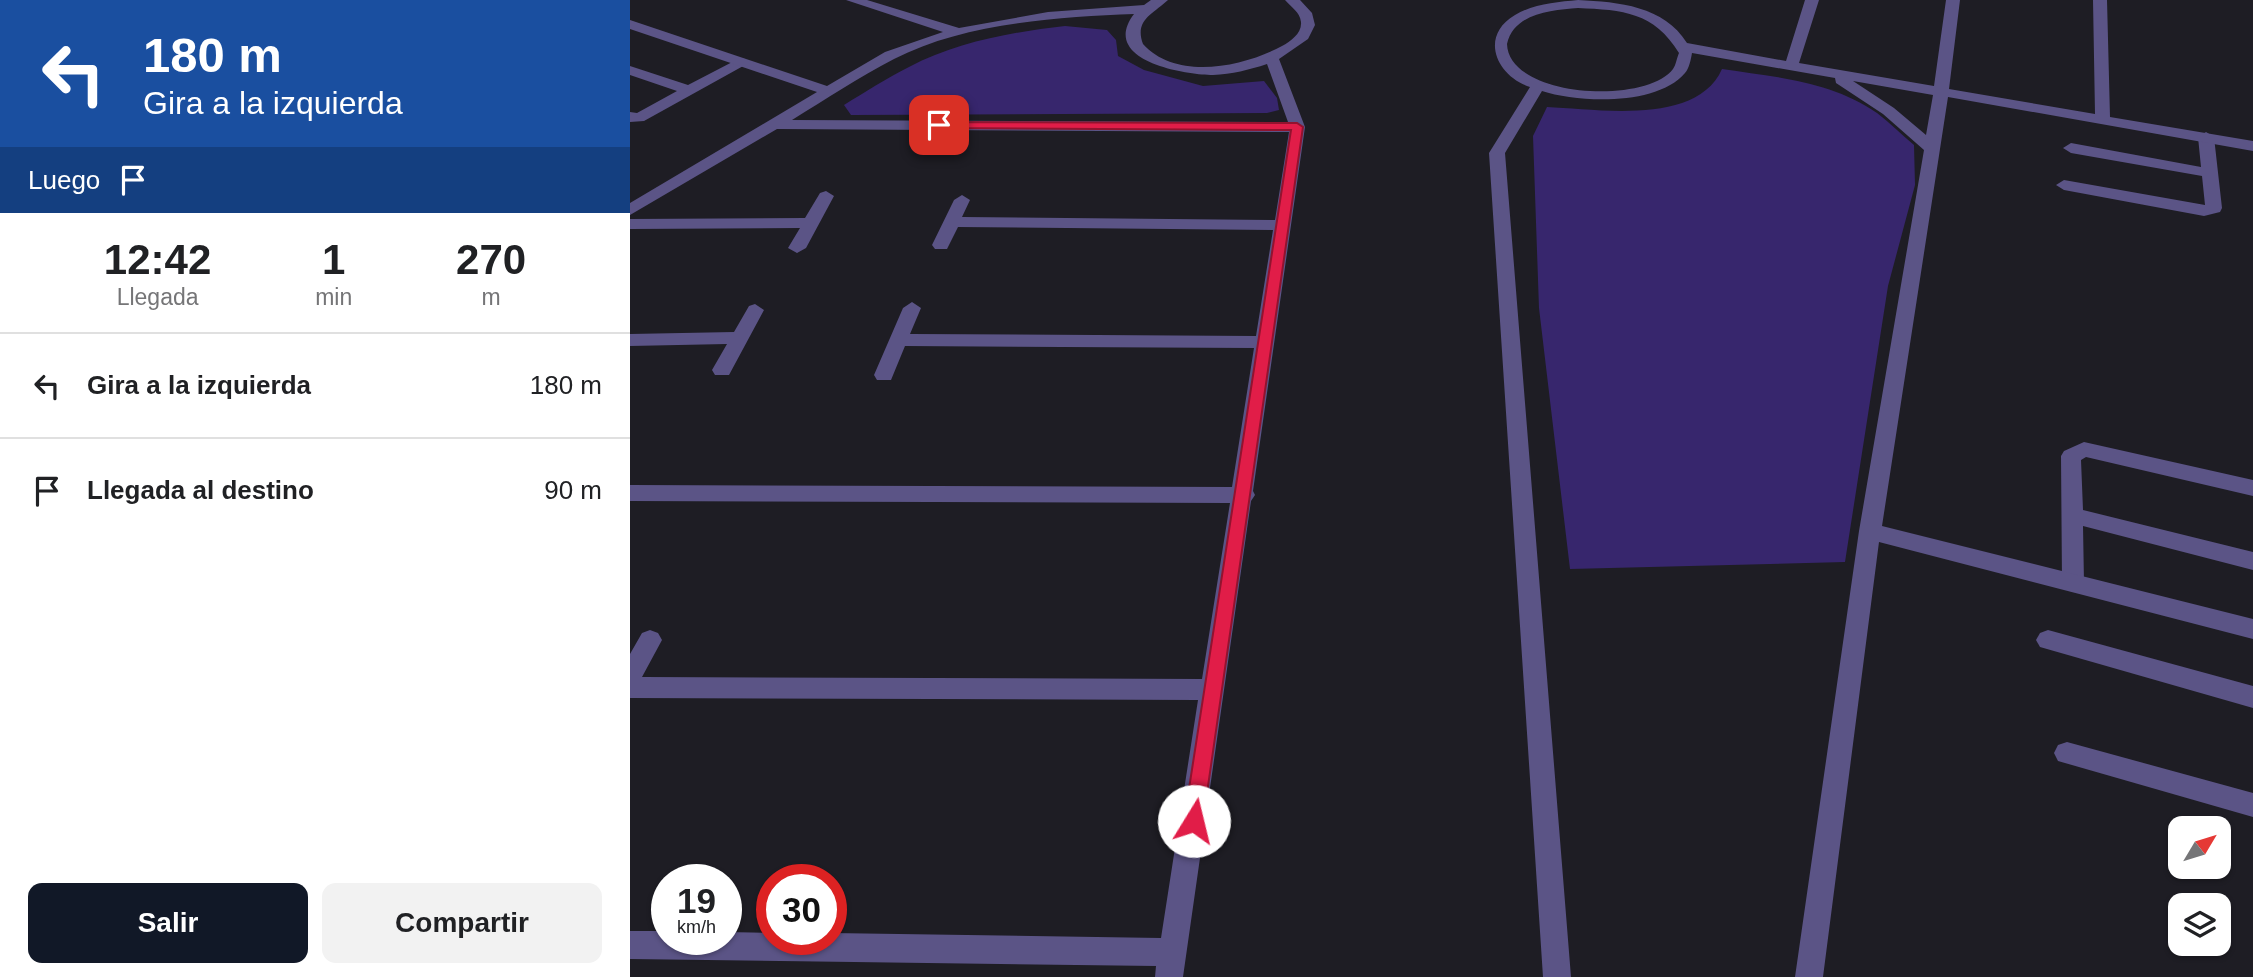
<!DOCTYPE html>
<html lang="es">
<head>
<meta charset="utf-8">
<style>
	:root { --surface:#fff; --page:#f2f2f2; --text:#202124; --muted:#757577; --line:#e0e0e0; --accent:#111827 }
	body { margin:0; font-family:Helvetica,sans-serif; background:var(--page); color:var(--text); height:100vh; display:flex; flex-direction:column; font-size:26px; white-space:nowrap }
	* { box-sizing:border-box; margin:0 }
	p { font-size:23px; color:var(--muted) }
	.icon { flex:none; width:38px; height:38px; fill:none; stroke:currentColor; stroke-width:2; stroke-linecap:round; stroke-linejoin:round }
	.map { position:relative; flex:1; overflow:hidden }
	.sheet { display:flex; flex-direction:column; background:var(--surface); width:630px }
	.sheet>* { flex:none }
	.hud { background:#1a4fa0; color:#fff; overflow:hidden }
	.needle { width:46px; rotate:52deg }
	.fabs { position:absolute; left:1538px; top:816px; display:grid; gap:14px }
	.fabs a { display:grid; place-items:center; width:63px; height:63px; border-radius:14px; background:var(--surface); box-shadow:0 2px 5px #0004; font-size:35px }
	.speed { position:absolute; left:21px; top:864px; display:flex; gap:14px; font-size:35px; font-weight:700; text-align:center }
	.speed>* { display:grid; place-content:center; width:91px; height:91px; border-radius:50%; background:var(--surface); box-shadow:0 2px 5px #0004; line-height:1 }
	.speed small { font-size:18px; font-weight:400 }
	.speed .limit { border:10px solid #d22; background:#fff; color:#111 }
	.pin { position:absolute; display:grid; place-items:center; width:60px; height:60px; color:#fff; margin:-30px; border-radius:14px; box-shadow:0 4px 10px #0006 }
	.me { position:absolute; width:77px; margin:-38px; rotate:9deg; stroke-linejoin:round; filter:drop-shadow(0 0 5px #0008) }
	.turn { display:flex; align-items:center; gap:24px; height:147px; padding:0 28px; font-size:32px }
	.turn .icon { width:91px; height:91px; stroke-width:2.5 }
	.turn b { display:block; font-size:49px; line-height:60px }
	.then { display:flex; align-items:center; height:66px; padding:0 28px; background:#0003; gap:14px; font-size:26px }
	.eta { display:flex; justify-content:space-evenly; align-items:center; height:119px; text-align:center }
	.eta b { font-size:42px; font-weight:600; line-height:49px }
	.button { display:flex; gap:14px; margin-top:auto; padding:14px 28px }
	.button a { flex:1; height:80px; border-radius:14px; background:var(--accent); color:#fff; font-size:28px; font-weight:600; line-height:80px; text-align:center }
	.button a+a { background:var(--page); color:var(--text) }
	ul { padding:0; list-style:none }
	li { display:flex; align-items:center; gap:21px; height:105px; padding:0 28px; border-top:2px solid var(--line) }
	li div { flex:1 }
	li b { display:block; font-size:26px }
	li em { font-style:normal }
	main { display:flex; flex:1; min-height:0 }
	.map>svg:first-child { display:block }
	.green { fill:#37266d }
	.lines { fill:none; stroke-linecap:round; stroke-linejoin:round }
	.lane { fill:#5b5486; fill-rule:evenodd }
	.street { fill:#5b5486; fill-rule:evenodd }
	.route { fill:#e11d48; stroke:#92132f; stroke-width:2 }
</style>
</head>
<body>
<main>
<section class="sheet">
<div class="hud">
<div class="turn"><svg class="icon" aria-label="left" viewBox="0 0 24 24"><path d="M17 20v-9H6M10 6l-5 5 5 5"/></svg><div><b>180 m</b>Gira a la izquierda</div></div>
<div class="then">Luego<svg class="icon" aria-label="arrive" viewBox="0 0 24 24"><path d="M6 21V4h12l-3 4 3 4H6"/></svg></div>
</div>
<div class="eta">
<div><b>12:42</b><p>Llegada</p></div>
<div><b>1</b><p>min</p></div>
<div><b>270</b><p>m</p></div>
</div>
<ul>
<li><svg class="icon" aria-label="left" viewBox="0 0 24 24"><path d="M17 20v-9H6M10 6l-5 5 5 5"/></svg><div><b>Gira a la izquierda</b></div><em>180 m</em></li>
<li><svg class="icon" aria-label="arrive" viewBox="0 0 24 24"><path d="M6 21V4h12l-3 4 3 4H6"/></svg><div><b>Llegada al destino</b></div><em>90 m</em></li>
</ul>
<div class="button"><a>Salir</a><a>Compartir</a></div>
</section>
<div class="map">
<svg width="1623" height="977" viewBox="0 0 1623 977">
	<rect width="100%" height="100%" fill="#1e1d24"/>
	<g class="green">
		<path d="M435 26 477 30 486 40 488 56 514 70 573 86 634 81 647 98 649 110 637 113 221 115 214 105C235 92 257 78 279 67 327 42 382 32 435 26Z"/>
		<path d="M1092 69C1145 77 1201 81 1247 113 1260 123 1272 135 1284 145L1285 185 1258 286 1215 562 940 569 909 308 903 136 917 107C967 109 1067 126 1092 69Z"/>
	</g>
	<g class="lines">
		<g class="lane">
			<polygon points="110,58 115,59 115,65 14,121 0,122 0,112 7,113 47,91 0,75 0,66 58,85"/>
			<polygon points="1576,132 1584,137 1592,208 1590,212 1574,216 1434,190 1426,185 1434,180 1575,205 1572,176 1441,153 1433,148 1441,143 1571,167 1568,137"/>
			<polygon points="1454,442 1623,480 1623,496 1456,457 1451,460 1453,510 1623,552 1623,570 1453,526 1454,583 1451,589 1443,592 1435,589 1432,583 1431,456 1434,451"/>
			<polygon points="1418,630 1623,686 1623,708 1410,647 1406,640 1410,633"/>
			<polygon points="1437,742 1623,793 1623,817 1428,761 1424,753 1428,745"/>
		</g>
		<g class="street">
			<path d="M216 0H237L329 28 418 12 514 5 521 0H538C523 14 504 20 513 44 546 81 613 67 652 46 661 41 672 33 671 22 670 12 661 7 655 0H670L682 13 685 25 678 39 649 59 675 127 623 491 625 495 621 501 553 977H525L526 966 0 959V931H37V940H96V932L142 933V940H201V933L531 938 568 700 0 698V654L12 633 20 630 28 633 32 640 12 677 572 679 600 503 0 501V485L602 487 624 348 275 346 261 380H247L244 375 273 308 282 302 291 308 280 334 626 336 643 230 328 227 317 249H305L302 245 324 200 332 195 340 200 332 217 645 220 659 132 147 129 0 215V203L187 92 0 29V20L197 86 255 52 313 32ZM504 14C469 60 553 75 583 75 602 74 619 70 637 64L658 122 162 120C196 99 229 77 264 59 333 23 428 17 504 14Z"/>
			<path d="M948 0C989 2 1034 6 1057 43L1156 61 1175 0H1189L1169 63 1304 86 1316 0H1330L1319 89 1465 114 1463 0H1477L1480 117 1623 141V151L1318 97 1252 526 1623 619V639L1249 542 1193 977H1165L1229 531 1294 150 1253 114 1206 83 1205 78 1062 53C1061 59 1059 69 1055 73 1027 106 949 103 912 91L875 153 941 977H913L859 153 900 87C866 76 849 36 885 15 903 4 927 2 948 0ZM948 8C993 10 1024 12 1049 53 1047 57 1046 65 1043 69 1016 105 879 98 877 44 884 13 922 10 948 8ZM1223 81 1303 95 1296 135 1264 108Z"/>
			<polygon points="196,191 204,196 176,248 167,253 158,248 170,228 0,229 0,219 175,218 190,193"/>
			<polygon points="125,304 134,310 99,375 85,375 82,370 97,344 0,346 0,334 104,332 119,306"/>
		</g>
	</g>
	<polygon class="route" points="304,122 667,123 673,127 573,821 571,828 564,831 556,828 554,821 661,130 309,128 303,125"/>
</svg>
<div class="fabs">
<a><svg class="needle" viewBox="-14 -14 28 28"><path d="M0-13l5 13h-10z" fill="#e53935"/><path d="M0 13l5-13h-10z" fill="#757577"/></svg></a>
<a><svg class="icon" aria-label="layers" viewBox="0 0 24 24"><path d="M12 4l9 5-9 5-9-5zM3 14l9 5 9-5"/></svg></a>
</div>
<div class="speed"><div>19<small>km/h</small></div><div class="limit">30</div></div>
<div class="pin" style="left:309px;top:125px;background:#d93025"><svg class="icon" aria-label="arrive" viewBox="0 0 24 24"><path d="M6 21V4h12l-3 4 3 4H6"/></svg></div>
<svg class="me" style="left:564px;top:821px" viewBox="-20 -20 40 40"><circle r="19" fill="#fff"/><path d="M0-13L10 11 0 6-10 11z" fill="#e11d48"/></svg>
</div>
</main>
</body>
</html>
